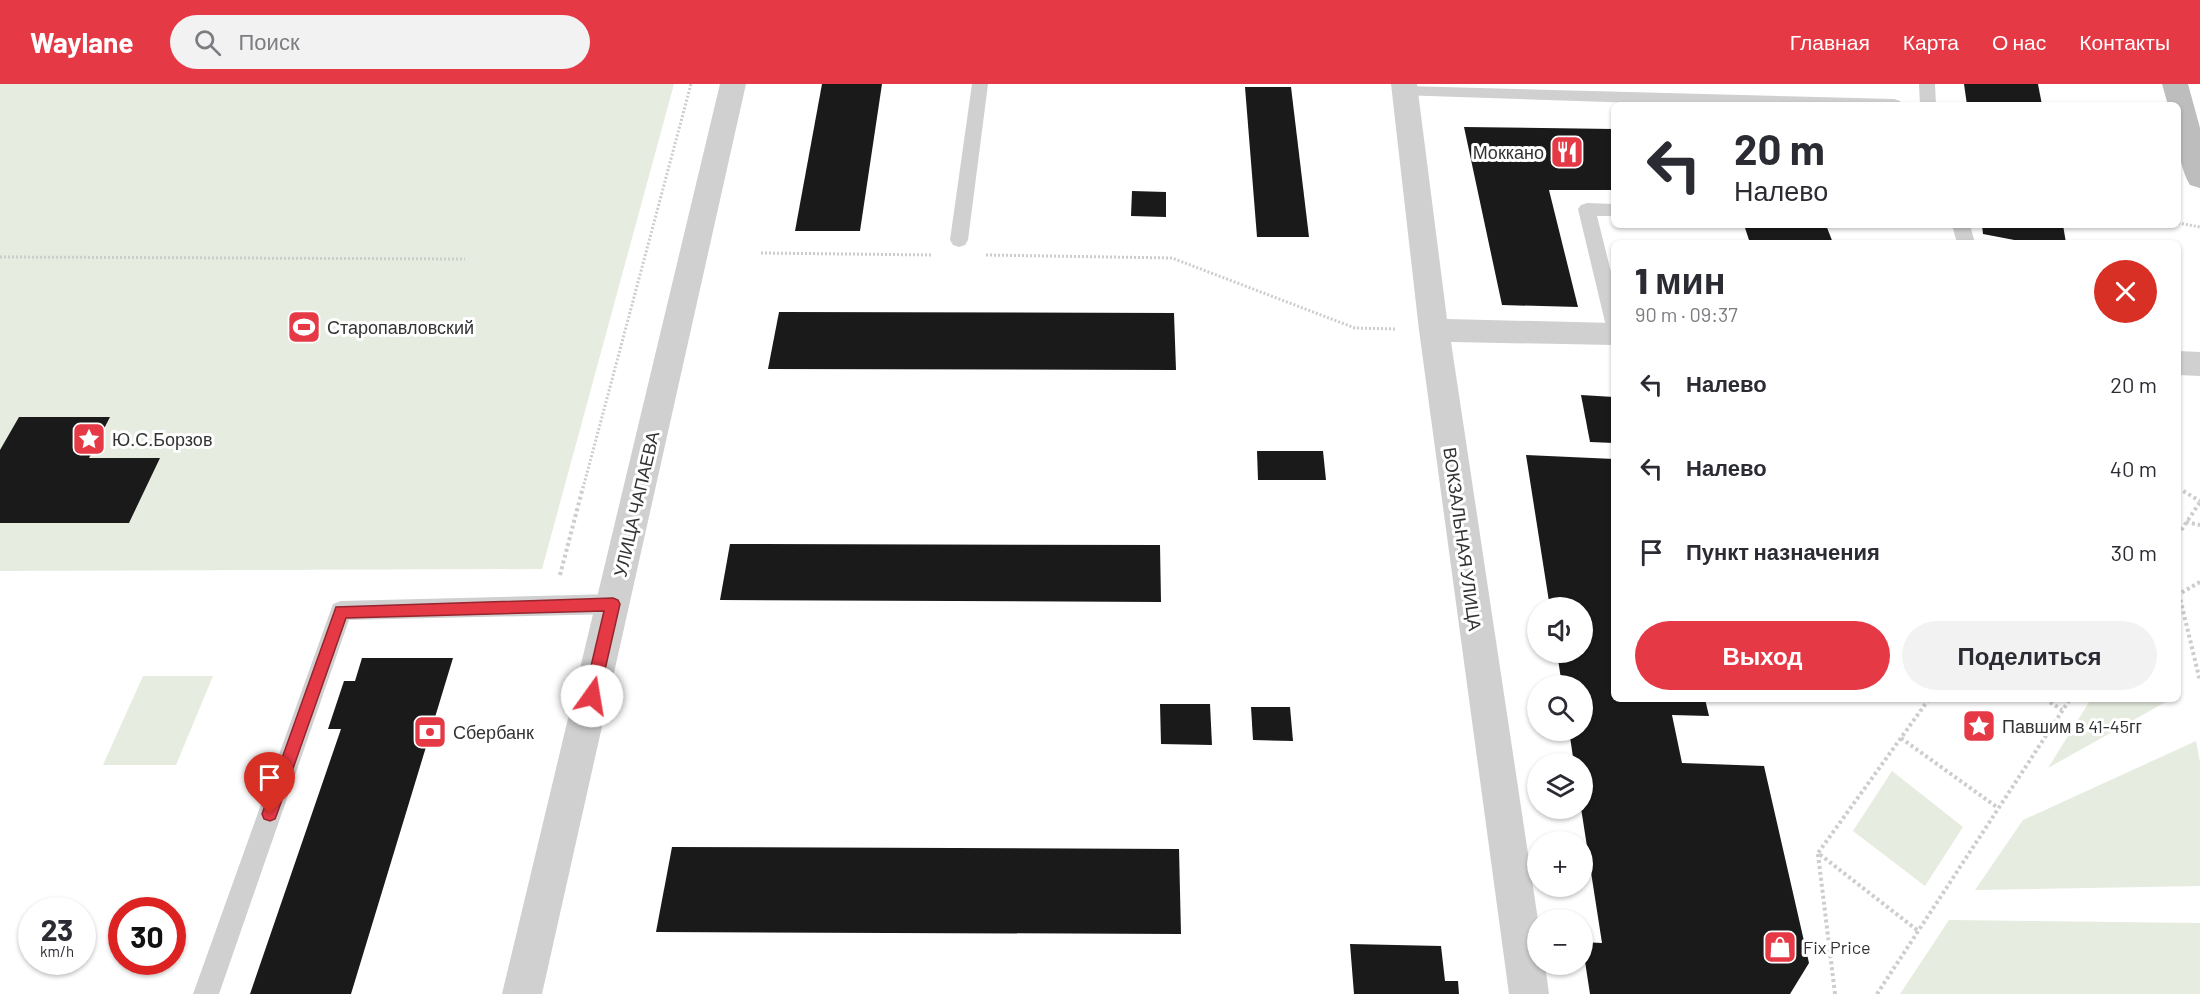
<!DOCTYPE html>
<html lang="ru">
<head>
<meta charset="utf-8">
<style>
	:root { --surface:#fff; --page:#f2f2f3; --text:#2b2b33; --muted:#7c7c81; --accent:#e63946 }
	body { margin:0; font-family:Barlow,sans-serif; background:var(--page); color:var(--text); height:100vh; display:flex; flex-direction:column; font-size:22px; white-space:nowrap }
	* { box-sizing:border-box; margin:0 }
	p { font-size:20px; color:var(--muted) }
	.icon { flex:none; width:33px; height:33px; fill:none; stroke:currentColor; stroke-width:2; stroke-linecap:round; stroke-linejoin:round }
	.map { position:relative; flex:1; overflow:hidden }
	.side { position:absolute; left:1611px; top:156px; width:570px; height:462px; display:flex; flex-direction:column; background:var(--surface); border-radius:9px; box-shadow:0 2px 4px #0004 }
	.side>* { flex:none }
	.hud { position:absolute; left:1611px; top:18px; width:570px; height:126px; border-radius:9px; box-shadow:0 2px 4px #0004; background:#fff; color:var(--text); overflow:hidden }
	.controls { position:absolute; left:1527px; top:513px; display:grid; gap:12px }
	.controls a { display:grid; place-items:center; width:66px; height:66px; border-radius:50%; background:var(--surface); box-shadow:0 2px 4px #0004; font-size:30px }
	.speed { position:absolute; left:18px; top:813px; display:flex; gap:12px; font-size:30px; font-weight:700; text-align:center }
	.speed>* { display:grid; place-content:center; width:78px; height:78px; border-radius:50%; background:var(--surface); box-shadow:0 2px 4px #0004; line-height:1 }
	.speed small { font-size:15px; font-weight:400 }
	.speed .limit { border:9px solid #d22; background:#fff; color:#111 }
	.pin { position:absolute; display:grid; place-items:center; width:51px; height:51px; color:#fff; margin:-62px -26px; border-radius:50% 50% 50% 0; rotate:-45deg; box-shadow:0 0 6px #0007 }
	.pin .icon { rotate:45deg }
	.me { position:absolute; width:66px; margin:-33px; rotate:13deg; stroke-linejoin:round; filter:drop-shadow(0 0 4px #0008) }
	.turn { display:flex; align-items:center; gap:21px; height:126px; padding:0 24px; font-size:27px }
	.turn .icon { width:78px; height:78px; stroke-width:2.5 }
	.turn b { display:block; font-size:42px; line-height:51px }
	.round { display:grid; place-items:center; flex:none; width:63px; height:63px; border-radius:32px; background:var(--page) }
	.summary { display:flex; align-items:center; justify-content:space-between; height:102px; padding:0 24px }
	h1 { font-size:36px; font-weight:800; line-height:45px }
	.primary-button { display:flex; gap:12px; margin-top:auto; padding:12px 24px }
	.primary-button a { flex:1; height:69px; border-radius:36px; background:var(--accent); color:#fff; font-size:24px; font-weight:800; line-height:69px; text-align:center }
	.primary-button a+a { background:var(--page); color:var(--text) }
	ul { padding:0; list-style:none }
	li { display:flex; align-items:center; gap:18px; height:84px; padding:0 24px }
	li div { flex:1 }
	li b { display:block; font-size:22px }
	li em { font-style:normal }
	header { display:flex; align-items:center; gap:36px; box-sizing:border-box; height:84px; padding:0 30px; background:var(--accent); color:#fff }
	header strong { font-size:28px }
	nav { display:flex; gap:33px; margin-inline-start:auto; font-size:21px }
	.search { width:420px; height:54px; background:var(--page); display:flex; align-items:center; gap:15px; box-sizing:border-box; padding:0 21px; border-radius:33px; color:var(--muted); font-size:22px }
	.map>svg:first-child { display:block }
	.green { fill:#e6ecdf }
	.building { fill:#1a1a1a }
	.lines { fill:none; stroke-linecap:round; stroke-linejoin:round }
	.path-far1 { stroke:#cdcdcd; stroke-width:3; stroke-dasharray:2 2; stroke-linecap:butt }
	.path { stroke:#cdcdcd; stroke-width:4; stroke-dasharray:3 3; stroke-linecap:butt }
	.service { fill:#d0d0d0; fill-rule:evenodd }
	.minor { fill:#d0d0d0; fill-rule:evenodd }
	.secondary { fill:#bdbdbd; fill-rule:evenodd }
	.route { fill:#e63946; stroke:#96252e; stroke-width:1.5 }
	.labels { text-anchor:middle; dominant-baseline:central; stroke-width:6; stroke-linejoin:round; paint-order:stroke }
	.poi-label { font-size:18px; fill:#333; stroke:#fff; text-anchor:start }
	.street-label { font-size:18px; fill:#333; stroke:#fff }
</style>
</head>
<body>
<header>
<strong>Waylane</strong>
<div class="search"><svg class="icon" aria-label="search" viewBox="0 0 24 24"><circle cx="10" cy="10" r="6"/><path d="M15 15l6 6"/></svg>Поиск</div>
<nav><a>Главная</a><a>Карта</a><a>О нас</a><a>Контакты</a></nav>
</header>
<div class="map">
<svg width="2200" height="910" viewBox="0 0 2200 910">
	<rect width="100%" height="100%" fill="#fff"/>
	<g class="green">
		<polygon points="0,0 674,0 542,485 0,487"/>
		<polygon points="143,592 213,592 176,681 103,681"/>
		<polygon points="2091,615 2171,615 2048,684"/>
		<polygon points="2196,657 2200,678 2200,802 1975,806 2023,736"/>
		<polygon points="1892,687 1963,743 1925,802 1853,747"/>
		<polygon points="1949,836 2200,839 2200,910 1900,910"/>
	</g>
	<g class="building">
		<polygon points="822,0 882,0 860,147 795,147"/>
		<polygon points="1964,0 2038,0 2042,21 1967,21"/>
		<polygon points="1245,3 1291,3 1309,153 1257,153"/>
		<polygon points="1464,43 1614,45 1614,106 1549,106 1578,223 1502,221"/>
		<polygon points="1132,107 1166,108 1166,133 1131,132"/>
		<polygon points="1744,141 1826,141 1833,159 1750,159"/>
		<polygon points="1982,141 2063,141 2066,159 2030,159 1983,150"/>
		<polygon points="779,228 1174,229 1176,286 768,285"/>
		<polygon points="1581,311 1614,313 1614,359 1590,358"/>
		<polygon points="19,333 110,333 89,374 160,374 129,439 0,439 0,366"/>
		<polygon points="1257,367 1323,367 1326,396 1258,396"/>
		<polygon points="1526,371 1614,375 1614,615 1705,615 1709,632 1672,631 1682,679 1764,682 1809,879 1790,910 1590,910 1582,858 1602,859 1581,724 1582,680 1574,680 1569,646 1582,646 1582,602 1562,602 1557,568 1582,568 1582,524 1550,524"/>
		<polygon points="730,460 1160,461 1161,518 720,516"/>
		<polygon points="362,574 453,574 351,910 250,910 341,645 328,645 344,597 355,597"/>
		<polygon points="1160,620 1210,620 1212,661 1161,660"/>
		<polygon points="1251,623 1290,623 1293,657 1253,656"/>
		<polygon points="672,763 1179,765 1181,850 656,848"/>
		<polygon points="1350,860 1441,862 1445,897 1458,897 1459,910 1354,910"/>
	</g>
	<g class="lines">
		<g class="path-far1">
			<polyline points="2178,139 2200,143"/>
			<polyline points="761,169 933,171"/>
			<polyline points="986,171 1172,174 1355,244 1397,245"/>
			<polyline points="0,173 465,175"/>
			<polyline points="583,404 691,0"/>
		</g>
		<g class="path">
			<polyline points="2178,404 2200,417"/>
			<polyline points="2186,438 2200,441"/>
			<polyline points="2178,451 2200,418"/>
			<polyline points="560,491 583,403"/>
			<polyline points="2200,498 2179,510 2200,597"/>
			<polyline points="2045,615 2062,626"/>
			<polyline points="1901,654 1998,724"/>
			<polyline points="1818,770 1835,910"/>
			<polyline points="1917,846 1818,769 1929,615"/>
			<polyline points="1877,910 2070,615"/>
		</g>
		<g class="service">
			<polygon points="972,0 988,0 968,156 965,161 959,163 953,161 950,156"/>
			<polygon points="1919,0 1935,0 1936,21 1920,21"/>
			<polygon points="1405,2 1894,15 1900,17 1902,21 1700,21 1399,11 1397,7 1399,3"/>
			<polygon points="1587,119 1614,120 1614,132 1597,132 1614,200 1614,245 1607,243 1605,238 1578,125 1581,121"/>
			<polygon points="1952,141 1970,141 1975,159 1957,159"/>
			<polygon points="613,510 621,513 624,520 621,527 613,530 349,536 219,910 193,910 333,520 341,517"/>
		</g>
		<g class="minor">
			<polygon points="720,0 746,0 542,910 502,910"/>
			<polygon points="1391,0 1417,0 1447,235 1614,239 1614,261 1451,258 1538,836 1538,880 1545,880 1549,910 1509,910 1419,246"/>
			<polygon points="2178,267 2200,268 2200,292 2178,291"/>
		</g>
		<path class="secondary" d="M2162 0H2188L2200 44V104L2190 101C2176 77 2178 48 2178 21H2168Z"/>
	</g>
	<polygon class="route" points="613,514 618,516 620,520 599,612 597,617 592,619 587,617 584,612 604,527 346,534 277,730 275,735 270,737 264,735 262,730 336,523"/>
	<defs>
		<g id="restaurant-square" transform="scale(1.725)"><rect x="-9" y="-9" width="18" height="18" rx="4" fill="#e63946" stroke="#fff"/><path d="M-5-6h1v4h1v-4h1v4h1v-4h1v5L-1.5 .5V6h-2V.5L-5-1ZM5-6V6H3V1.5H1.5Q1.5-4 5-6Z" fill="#fff"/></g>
		<g id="stadium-square" transform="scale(1.725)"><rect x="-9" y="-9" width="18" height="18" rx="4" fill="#e63946" stroke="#fff"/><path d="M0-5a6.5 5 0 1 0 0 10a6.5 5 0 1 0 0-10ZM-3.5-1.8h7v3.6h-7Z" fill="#fff"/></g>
		<g id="sight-square" transform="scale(1.725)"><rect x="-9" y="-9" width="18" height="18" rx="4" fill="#e63946" stroke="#fff"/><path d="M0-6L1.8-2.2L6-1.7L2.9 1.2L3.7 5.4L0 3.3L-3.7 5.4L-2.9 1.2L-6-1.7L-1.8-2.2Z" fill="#fff"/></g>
		<g id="bank-square" transform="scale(1.725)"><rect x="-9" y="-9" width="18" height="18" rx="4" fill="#e63946" stroke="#fff"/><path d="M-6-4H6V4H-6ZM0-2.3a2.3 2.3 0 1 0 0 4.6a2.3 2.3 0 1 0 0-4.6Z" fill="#fff"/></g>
		<g id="shop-square" transform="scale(1.725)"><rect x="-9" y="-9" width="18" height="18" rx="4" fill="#e63946" stroke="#fff"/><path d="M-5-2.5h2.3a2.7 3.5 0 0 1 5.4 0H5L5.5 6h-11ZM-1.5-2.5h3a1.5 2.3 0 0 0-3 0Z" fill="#fff"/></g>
	</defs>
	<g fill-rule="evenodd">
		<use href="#restaurant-square" x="1567" y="68"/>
		<use href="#stadium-square" x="304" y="243"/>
		<use href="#sight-square" x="89" y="355"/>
		<use href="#sight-square" x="1979" y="642"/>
		<use href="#bank-square" x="430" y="648"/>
		<use href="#shop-square" x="1780" y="863"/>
	</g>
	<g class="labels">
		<g class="poi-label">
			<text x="1544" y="68" text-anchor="end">Моккано</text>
			<text x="327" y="243">Старопавловский</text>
			<text x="112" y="355">Ю.С.Борзов</text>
			<text x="2002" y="642">Павшим в 41-45гг</text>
			<text x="453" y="648">Сбербанк</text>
			<text x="1803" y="863">Fix Price</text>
		</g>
		<g class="street-label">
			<text transform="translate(636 420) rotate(-77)">УЛИЦА ЧАПАЕВА</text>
			<text transform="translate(1463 455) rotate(82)">ВОКЗАЛЬНАЯ УЛИЦА</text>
		</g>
	</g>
</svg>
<div class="controls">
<a><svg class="icon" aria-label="sound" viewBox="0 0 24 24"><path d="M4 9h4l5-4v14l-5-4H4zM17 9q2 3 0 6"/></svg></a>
<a><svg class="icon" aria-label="search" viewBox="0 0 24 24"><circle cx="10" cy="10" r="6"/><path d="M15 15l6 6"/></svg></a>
<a><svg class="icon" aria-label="layers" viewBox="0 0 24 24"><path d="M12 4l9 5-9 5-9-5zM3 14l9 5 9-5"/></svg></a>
<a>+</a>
<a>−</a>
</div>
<div class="speed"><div>23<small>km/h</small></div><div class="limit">30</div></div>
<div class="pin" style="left:270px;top:730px;background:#d93025"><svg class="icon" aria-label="arrive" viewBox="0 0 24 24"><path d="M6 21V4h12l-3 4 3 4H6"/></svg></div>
<svg class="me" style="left:592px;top:612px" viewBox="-20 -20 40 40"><circle r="19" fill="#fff"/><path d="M0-13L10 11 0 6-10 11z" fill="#e63946"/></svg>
<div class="hud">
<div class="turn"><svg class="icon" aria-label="left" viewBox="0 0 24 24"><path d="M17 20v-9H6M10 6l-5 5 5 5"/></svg><div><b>20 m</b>Налево</div></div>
</div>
<section class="side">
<div class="summary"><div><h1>1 мин</h1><p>90 m · 09:37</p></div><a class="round" style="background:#d93025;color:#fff"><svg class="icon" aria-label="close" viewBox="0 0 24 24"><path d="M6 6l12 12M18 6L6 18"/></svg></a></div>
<ul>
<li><svg class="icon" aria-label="left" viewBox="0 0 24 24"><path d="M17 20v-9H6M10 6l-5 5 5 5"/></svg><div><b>Налево</b></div><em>20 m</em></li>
<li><svg class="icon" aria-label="left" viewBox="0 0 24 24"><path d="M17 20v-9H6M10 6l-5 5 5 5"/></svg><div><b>Налево</b></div><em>40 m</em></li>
<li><svg class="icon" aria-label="arrive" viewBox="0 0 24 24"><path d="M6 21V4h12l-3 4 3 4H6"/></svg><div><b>Пункт назначения</b></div><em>30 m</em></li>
</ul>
<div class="primary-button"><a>Выход</a><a>Поделиться</a></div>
</section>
</div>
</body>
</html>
